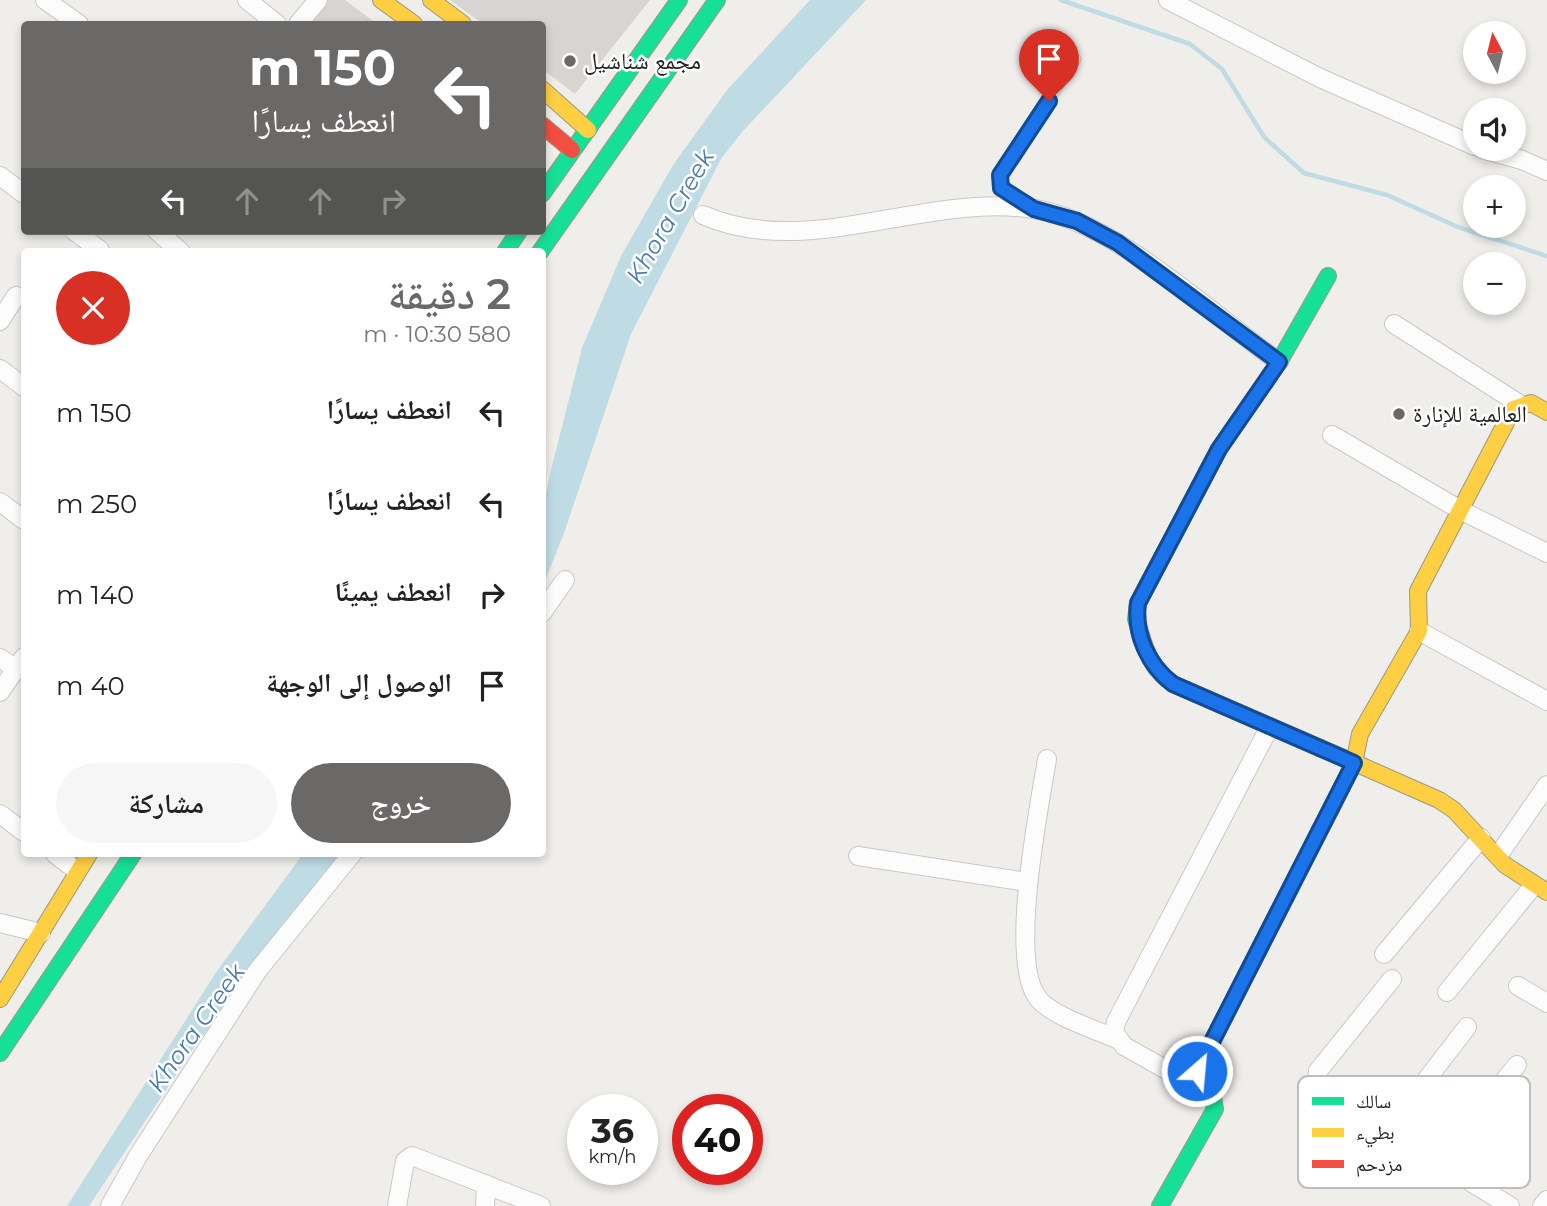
<!DOCTYPE html>
<html lang="ar">
<head>
<meta charset="utf-8">
<style>
	:root { --surface:#fff; --page:#f6f6f6; --text:#222; --muted:#767676; --accent:#6a6968 }
	body { margin:0; font-family:Montserrat,"Noto Naskh Arabic",sans-serif; background:var(--page); color:var(--text); direction:rtl; height:100vh; display:flex; flex-direction:column; font-size:26px; white-space:nowrap }
	* { box-sizing:border-box; margin:0 }
	p { font-size:23px; color:var(--muted) }
	.icon { flex:none; width:38px; height:38px; fill:none; stroke:currentColor; stroke-width:2; stroke-linecap:round; stroke-linejoin:round }
	.map { position:relative; flex:1; overflow:hidden; direction:ltr }
	.details { position:absolute; left:21px; top:248px; width:525px; height:609px; display:flex; flex-direction:column; background:var(--surface); border-radius:7px; box-shadow:0 4px 10px #0003; direction:rtl }
	.details>* { flex:none }
	.hud { position:absolute; left:21px; top:21px; width:525px; height:214px; border-radius:7px; box-shadow:0 4px 10px #0003; direction:rtl; background:#6a6968; color:#fff; overflow:hidden }
	.needle { width:46px; rotate:353deg }
	.controls { position:absolute; left:1463px; top:21px; display:grid; gap:14px }
	.controls a { display:grid; place-items:center; width:63px; height:63px; border-radius:50%; background:var(--surface); box-shadow:0 4px 10px #0003; font-size:35px }
	.speed { position:absolute; left:567px; top:1094px; display:flex; gap:14px; font-size:35px; font-weight:700; text-align:center }
	.speed>* { display:grid; place-content:center; width:91px; height:91px; border-radius:50%; background:var(--surface); box-shadow:0 4px 10px #0003; line-height:1 }
	.speed small { font-size:18px; font-weight:400 }
	.speed .limit { border:10px solid #d22; background:#fff; color:#111 }
	.pin { position:absolute; display:grid; place-items:center; width:60px; height:60px; color:#fff; margin:-72px -30px; border-radius:50% 50% 50% 0; rotate:-45deg; box-shadow:0 0 7px #0007 }
	.pin .icon { rotate:45deg }
	.me { position:absolute; width:77px; margin:-38px; rotate:27deg; stroke-linejoin:round; filter:drop-shadow(0 0 5px #0008) }
	.turn { display:flex; align-items:center; gap:24px; height:147px; padding:0 35px; font-size:32px }
	.turn .icon { width:91px; height:91px; stroke-width:2.5 }
	.turn b { display:block; font-size:49px; line-height:60px }
	.lanes { display:flex; align-items:center; height:66px; padding:0 35px; background:#0003; justify-content:center; gap:35px; direction:ltr }
	.lanes .off { opacity:.35 }
	.round { display:grid; place-items:center; flex:none; width:74px; height:74px; border-radius:37px; background:var(--page) }
	.head { display:flex; align-items:center; justify-content:space-between; height:119px; padding:0 35px }
	h1 { font-size:42px; font-weight:600; line-height:52px; color:var(--accent) }
	.action { display:flex; gap:14px; margin-top:auto; padding:14px 35px }
	.action a { flex:1; height:80px; border-radius:42px; background:var(--accent); color:#fff; font-size:28px; font-weight:600; line-height:80px; text-align:center }
	.action a+a { background:var(--page); color:var(--text) }
	ul { padding:0; list-style:none }
	li { display:flex; align-items:center; gap:21px; height:91px; padding:0 35px }
	li div { flex:1 }
	li b { display:block; font-size:26px }
	li em { font-style:normal }
	.map>svg:first-child { display:block }
	.water { fill:#bfdbe3 }
	.lines { fill:none; stroke-linecap:round; stroke-linejoin:round }
	.stream { stroke:#bfdbe3; stroke-width:4.5 }
	.building { fill:#d7d4d2 }
	.lane-casing { stroke:#c9c8c7; stroke-width:11 }
	.street-casing { stroke:#c9c8c7; stroke-width:20 }
	.fast-casing { stroke:#999a82; stroke-width:18 }
	.slow-casing { stroke:#999a82; stroke-width:18 }
	.jam-casing { stroke:#999a82; stroke-width:18 }
	.lane { stroke:#fdfcfc; stroke-width:9 }
	.street { stroke:#fdfcfc; stroke-width:18 }
	.fast { stroke:#16e098; stroke-width:16 }
	.slow { stroke:#ffcf43; stroke-width:16 }
	.jam { stroke:#f24e42; stroke-width:16 }
	.route-casing { stroke:#114b97; stroke-width:18 }
	.route { stroke:#1a73e8; stroke-width:12 }
	.poi-dot { fill:#6a6968; stroke:#fff; stroke-width:2.5 }
	.labels { text-anchor:middle; dominant-baseline:central; stroke-width:5; stroke-linejoin:round; paint-order:stroke }
	.poi-label { font-size:23px; fill:#222; stroke:#fff; text-anchor:start }
	.water-label { font-size:24px; font-style:italic; fill:#4a7aab; stroke:#fff }
	.key { fill:#fff; stroke:#bdbdbd; stroke-width:2 }
	.key-label { font-size:19px; fill:#222 }
</style>
</head>
<body>
<div class="map">
<svg width="1547" height="1206" viewBox="0 0 1547 1206">
	<rect width="100%" height="100%" fill="#f0eeeb"/>
	<g class="water">
		<polygon points="810,0 866,0 742,132 721,159 631,334 564,533 543,586 543,509 551,470 582,348 621,256 673,165 727,90"/>
		<polygon points="303,854 339,854 193,1049 89,1206 67,1206 217,971"/>
	</g>
	<g class="lines">
		<polyline class="stream" points="1061,0 1190,44 1222,69 1264,137 1304,173 1387,195 1458,227 1547,256"/>
	</g>
	<g class="building">
		<polygon points="327,0 345,0 377,24 307,24"/>
		<polygon points="450,0 650,0 575,94 542,69 542,24 483,24"/>
	</g>
	<g class="lines">
		<g class="lane-casing">
			<polyline id="lane" points="1029,206 1001,188 1000,175 1076,59"/>
		</g>
		<g class="street-casing">
			<g id="street">
				<polyline points="45,0 79,24"/>
				<polyline points="247,0 277,24"/>
				<polyline points="1168,0 1320,78 1475,146"/>
				<polyline points="298,24 318,0"/>
				<polyline points="1482,149 1522,160 1547,171"/>
				<polyline points="0,176 24,194"/>
				<path d="M703 215C807 261 926 192 1034 209 1114 221 1211 314 1279 362"/>
				<polyline points="74,231 100,250"/>
				<polyline points="157,231 181,252"/>
				<polyline points="0,321 16,296"/>
				<polyline points="1394,324 1521,405"/>
				<polyline points="0,369 24,387"/>
				<polyline points="1332,435 1462,511 1547,553"/>
				<polyline points="0,502 24,520"/>
				<polyline points="542,613 565,580"/>
				<polyline points="1419,631 1547,701"/>
				<polyline points="0,658 16,669"/>
				<polyline points="0,692 24,657"/>
				<path d="M1047 759C1039 808 1009 958 1037 997 1049 1015 1096 1030 1117 1039"/>
				<polyline points="0,814 24,832"/>
				<polyline points="55,854 77,871"/>
				<polyline points="858,856 1027,882"/>
				<polyline points="1498,856 1547,785"/>
				<polyline points="0,923 41,933"/>
				<polyline points="1384,954 1481,838"/>
				<polyline points="1392,979 1318,1071 1317,1082 1322,1091 1510,1206"/>
				<polyline points="1518,986 1547,1003"/>
				<polyline points="1447,992 1534,885"/>
				<polyline points="1199,1088 1124,1046 1114,1032 1116,1022 1269,728"/>
				<polyline points="1387,1131 1467,1027"/>
				<polyline points="1438,1162 1517,1065"/>
				<polyline points="110,1206 138,1156 258,970 352,854"/>
				<polyline points="397,1206 405,1161 412,1156 541,1206"/>
				<polyline points="485,1206 486,1184"/>
				<polyline points="1542,1206 1547,1200"/>
			</g>
		</g>
		<g class="fast-casing">
			<g id="fast">
				<polyline points="542,194 679,0"/>
				<polyline points="505,252 519,231"/>
				<polyline points="540,252 717,0"/>
				<polyline points="1142,638 1136,619 1138,603 1219,449 1279,362 1328,276"/>
				<polyline points="0,1053 133,854"/>
				<polyline points="1160,1206 1215,1109 1213,1097 1198,1084 1197,1071 1331,809"/>
			</g>
		</g>
		<g class="slow-casing">
			<g id="slow">
				<polyline points="381,0 414,24"/>
				<polyline points="431,0 463,24"/>
				<polyline points="542,89 588,130"/>
				<polyline points="1346,759 1439,800 1454,810 1505,865 1547,892"/>
				<polyline points="1331,809 1354,763 1360,734 1419,631 1418,591 1513,409 1531,403 1547,412"/>
				<polyline points="0,999 89,854"/>
			</g>
		</g>
		<g class="jam-casing">
			<g id="jam">
				<polyline points="542,125 572,150"/>
				<path d="M1142 638C1148 658 1156 672 1173 684L1346 759"/>
			</g>
		</g>
		<use href="#lane" class="lane"/>
		<use href="#street" class="street"/>
		<use href="#fast" class="fast"/>
		<use href="#slow" class="slow"/>
		<use href="#jam" class="jam"/>
	</g>
	<g class="lines">
		<g class="route-casing">
			<path id="route" d="M1049 101 1000 175 1001 188 1034 209 1077 221 1118 243 1279 362 1219 449 1138 603C1134 634 1148 665 1173 684L1354 763 1197 1071"/>
		</g>
		<use href="#route" class="route"/>
	</g>
	<g class="poi-dot">
		<circle cx="570" cy="61" r="7"/>
		<circle cx="1399" cy="414" r="7"/>
	</g>
	<g class="labels">
		<g class="poi-label">
			<text x="584" y="61">مجمع شناشيل</text>
			<text x="1413" y="414">العالمية للإنارة</text>
		</g>
		<g class="water-label">
			<text transform="translate(670 216) rotate(-60)">Khora Creek</text>
			<text transform="translate(196 1028) rotate(-55)">Khora Creek</text>
		</g>
	</g>
	<rect x="1298" y="1076" width="232" height="112" rx="10" class="key"/>
	<rect x="1312" y="1097" width="32" height="8" fill="#16e098"/>
	<rect x="1312" y="1128" width="32" height="9" fill="#ffcf43"/>
	<rect x="1312" y="1160" width="32" height="8" fill="#f24e42"/>
	<g class="key-label">
		<text x="1356" y="1108">سالك</text>
		<text x="1356" y="1139">بطيء</text>
		<text x="1356" y="1171">مزدحم</text>
	</g>
</svg>
<div class="controls">
<a><svg class="needle" viewBox="-14 -14 28 28"><path d="M0-13l5 13h-10z" fill="#e53935"/><path d="M0 13l5-13h-10z" fill="#767676"/></svg></a>
<a><svg class="icon" aria-label="sound" viewBox="0 0 24 24"><path d="M4 9h4l5-4v14l-5-4H4zM17 9q2 3 0 6"/></svg></a>
<a>+</a>
<a>−</a>
</div>
<div class="speed"><div>36<small>km/h</small></div><div class="limit">40</div></div>
<div class="pin" style="left:1049px;top:101px;background:#d93025"><svg class="icon" aria-label="arrive" viewBox="0 0 24 24"><path d="M6 21V4h12l-3 4 3 4H6"/></svg></div>
<svg class="me" style="left:1197px;top:1071px" viewBox="-20 -20 40 40"><circle r="17" fill="#1a73e8" stroke="#fff" stroke-width="3"/><path d="M0-11L8 9 0 5-8 9z" fill="#fff"/></svg>
<div class="hud">
<div class="turn"><svg class="icon" aria-label="left" viewBox="0 0 24 24"><path d="M17 20v-9H6M10 6l-5 5 5 5"/></svg><div><b>150 m</b>انعطف يسارًا</div></div>
<div class="lanes"><svg class="icon" aria-label="left" viewBox="0 0 24 24"><path d="M17 20v-9H6M10 6l-5 5 5 5"/></svg><svg class="icon off" aria-label="ahead" viewBox="0 0 24 24"><path d="M12 20V5M6 11l6-6 6 6"/></svg><svg class="icon off" aria-label="ahead" viewBox="0 0 24 24"><path d="M12 20V5M6 11l6-6 6 6"/></svg><svg class="icon off" aria-label="right" viewBox="0 0 24 24"><path d="M7 20v-9h11M14 6l5 5-5 5"/></svg></div>
</div>
<section class="details">
<div class="head"><div><h1>2 دقيقة</h1><p>580 m · 10:30</p></div><a class="round" style="background:#d93025;color:#fff"><svg class="icon" aria-label="close" viewBox="0 0 24 24"><path d="M6 6l12 12M18 6L6 18"/></svg></a></div>
<ul>
<li><svg class="icon" aria-label="left" viewBox="0 0 24 24"><path d="M17 20v-9H6M10 6l-5 5 5 5"/></svg><div><b>انعطف يسارًا</b></div><em>150 m</em></li>
<li><svg class="icon" aria-label="left" viewBox="0 0 24 24"><path d="M17 20v-9H6M10 6l-5 5 5 5"/></svg><div><b>انعطف يسارًا</b></div><em>250 m</em></li>
<li><svg class="icon" aria-label="right" viewBox="0 0 24 24"><path d="M7 20v-9h11M14 6l5 5-5 5"/></svg><div><b>انعطف يمينًا</b></div><em>140 m</em></li>
<li><svg class="icon" aria-label="arrive" viewBox="0 0 24 24"><path d="M6 21V4h12l-3 4 3 4H6"/></svg><div><b>الوصول إلى الوجهة</b></div><em>40 m</em></li>
</ul>
<div class="action"><a>خروج</a><a>مشاركة</a></div>
</section>
</div>
</body>
</html>
